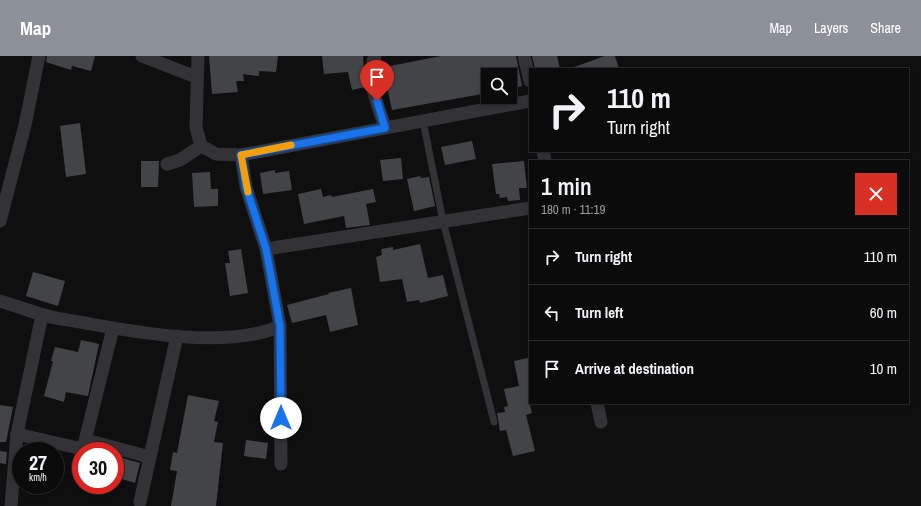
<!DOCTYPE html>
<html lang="en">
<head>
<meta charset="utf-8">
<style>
	:root { --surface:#0b0b0c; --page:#141415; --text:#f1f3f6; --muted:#9a9b9d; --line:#2b2b2d; --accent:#8c9099 }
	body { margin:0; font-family:"Archivo Narrow",sans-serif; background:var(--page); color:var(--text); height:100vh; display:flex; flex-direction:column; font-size:15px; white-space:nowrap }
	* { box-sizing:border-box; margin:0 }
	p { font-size:13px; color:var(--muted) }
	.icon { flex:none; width:22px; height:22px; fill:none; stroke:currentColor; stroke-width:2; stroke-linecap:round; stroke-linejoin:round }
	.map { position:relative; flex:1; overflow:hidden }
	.drawer { position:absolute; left:529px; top:104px; width:380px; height:244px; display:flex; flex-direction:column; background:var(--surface); border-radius:0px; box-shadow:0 2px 6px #0003,0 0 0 1px var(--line) }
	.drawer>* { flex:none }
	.guide { position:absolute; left:529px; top:12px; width:380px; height:84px; border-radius:0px; box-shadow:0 2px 6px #0003,0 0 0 1px var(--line); background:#0b0b0c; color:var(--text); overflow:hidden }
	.controls { position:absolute; left:481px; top:12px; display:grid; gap:8px }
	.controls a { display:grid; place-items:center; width:36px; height:36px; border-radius:0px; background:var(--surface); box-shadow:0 2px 6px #0003,0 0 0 1px var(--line); font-size:20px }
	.speed { position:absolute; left:12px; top:386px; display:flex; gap:8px; font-size:20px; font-weight:700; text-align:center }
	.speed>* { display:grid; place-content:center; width:52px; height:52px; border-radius:50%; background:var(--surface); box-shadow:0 2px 6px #0003,0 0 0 1px var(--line); line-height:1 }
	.speed small { font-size:10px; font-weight:400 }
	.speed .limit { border:6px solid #d22; background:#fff; color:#111 }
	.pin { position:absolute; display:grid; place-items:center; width:34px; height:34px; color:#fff; margin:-41px -17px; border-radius:50% 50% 50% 0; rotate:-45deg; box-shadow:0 0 4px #0007 }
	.pin .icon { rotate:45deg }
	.me { position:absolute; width:44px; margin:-22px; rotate:0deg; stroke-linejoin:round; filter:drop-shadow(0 0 3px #0008) }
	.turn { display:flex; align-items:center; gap:14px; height:84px; padding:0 12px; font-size:18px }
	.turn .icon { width:52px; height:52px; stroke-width:2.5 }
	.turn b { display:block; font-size:28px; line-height:34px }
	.round { display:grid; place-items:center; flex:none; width:42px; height:42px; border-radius:0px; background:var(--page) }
	.head { display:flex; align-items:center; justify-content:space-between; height:68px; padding:0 12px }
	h1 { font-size:24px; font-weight:600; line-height:30px }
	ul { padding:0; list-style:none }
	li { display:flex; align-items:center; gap:12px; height:56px; padding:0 12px; border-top:1px solid var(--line) }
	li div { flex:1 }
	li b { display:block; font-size:15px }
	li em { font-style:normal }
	header { display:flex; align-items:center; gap:24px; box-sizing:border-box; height:56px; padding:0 20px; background:var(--accent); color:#fff }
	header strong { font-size:19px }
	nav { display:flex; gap:22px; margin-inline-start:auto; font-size:14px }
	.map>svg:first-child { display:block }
	.building { fill:#434448 }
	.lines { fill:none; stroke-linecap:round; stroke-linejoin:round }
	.lane { stroke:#333337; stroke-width:7 }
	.street { stroke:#333337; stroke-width:13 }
	.route-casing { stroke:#114b97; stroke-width:10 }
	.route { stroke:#1a73e8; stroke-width:7 }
	.slow { stroke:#f59e0b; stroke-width:7 }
</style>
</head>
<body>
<header>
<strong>Map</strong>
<nav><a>Map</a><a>Layers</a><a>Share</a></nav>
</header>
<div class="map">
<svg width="921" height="450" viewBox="0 0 921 450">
	<rect width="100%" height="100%" fill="#0f0f10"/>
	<g class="building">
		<polygon points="47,0 95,0 91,15 72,10 71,14 46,6"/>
		<polygon points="209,0 278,0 276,16 259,15 259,20 243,18 244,25 236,25 238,36 212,38"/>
		<polygon points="322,0 363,0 365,31 352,34 348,16 324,18"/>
		<polygon points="441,0 516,0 522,30 510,33 510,19 488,19 488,37 392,54 386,26 380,28 380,12"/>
		<polygon points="532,0 557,0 560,13 535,13"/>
		<polygon points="605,0 615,0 619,13 574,13 574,11"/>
		<polygon points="80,67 86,118 66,121 60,70"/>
		<polygon points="472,85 476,103 445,109 441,91"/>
		<polygon points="401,102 403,123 383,125 380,104"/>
		<polygon points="141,105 159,105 158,131 141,131"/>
		<polygon points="524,105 527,132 519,132 520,144 508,145 507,141 500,142 499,138 496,138 492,108"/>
		<polygon points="275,114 275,117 289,115 292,134 263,138 260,117"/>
		<polygon points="210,116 211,133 218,133 218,150 194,151 192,117"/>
		<polygon points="420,120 421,122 429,121 435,150 414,155 407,123"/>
		<polygon points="321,133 323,141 331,139 332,141 373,133 376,146 366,148 370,169 346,172 344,160 304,168 298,138"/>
		<polygon points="420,188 428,222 443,219 448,240 420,247 419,244 407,246 402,223 380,226 376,201 382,199 381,193 393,191 393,194"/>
		<polygon points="241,193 248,237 230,240 225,207 230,207 228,195"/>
		<polygon points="33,216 65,225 58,250 26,240"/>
		<polygon points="351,232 358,269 330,276 326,259 292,267 287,249 329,238 328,237"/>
		<polygon points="81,284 99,288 88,340 66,336 64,346 44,340 53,305 51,305 55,291 78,296"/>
		<polygon points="528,302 530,312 530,349 532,357 526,359 535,395 513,400 506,374 500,375 497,357 505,356 504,351 508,350 504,333 519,330 514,305"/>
		<polygon points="188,339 219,345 214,365 218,366 214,386 223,387 216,450 171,450 177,415 170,414 173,396 177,397"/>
		<polygon points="0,349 13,351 6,386 0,386"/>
		<polygon points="246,384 268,387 266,403 244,400"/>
		<polygon points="0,395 7,396 6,408 0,407"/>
		<polygon points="115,400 140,407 135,427 115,421"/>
	</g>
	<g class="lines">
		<polyline class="lane" points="423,65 443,165 494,366"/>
		<g class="street">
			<polyline points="142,0 196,21"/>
			<path d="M375 0C365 23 378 49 385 71"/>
			<polyline points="524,0 530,25"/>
			<polyline points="201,90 216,98 241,99 530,45"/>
			<polyline points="543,95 545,105"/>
			<polyline points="241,99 246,131 266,193 280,270 281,408"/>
			<polyline points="167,108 180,104 201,90 196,71 198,0"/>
			<polyline points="0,165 25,69 39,0"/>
			<polyline points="266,193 530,152"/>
			<path d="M0 245C13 249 27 254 40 258 55 263 70 264 85 267 139 277 230 293 280 270"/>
			<polyline points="597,347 601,366"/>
			<polyline points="17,378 78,392 84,389 113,272"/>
			<polyline points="86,384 150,401"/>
			<polyline points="140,446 177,280"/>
			<polyline points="11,450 17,378 42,259"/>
		</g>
	</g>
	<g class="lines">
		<g class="route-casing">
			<polyline id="route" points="281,362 280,270 266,193 246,131 241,99 385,72 377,45"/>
		</g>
		<use href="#route" class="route"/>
		<polyline class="slow" points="248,136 241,99 291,89"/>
	</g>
</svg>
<div class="controls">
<a><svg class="icon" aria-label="search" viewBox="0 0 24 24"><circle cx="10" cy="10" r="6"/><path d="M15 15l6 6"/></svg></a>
</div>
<div class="speed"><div>27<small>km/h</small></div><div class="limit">30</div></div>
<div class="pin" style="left:377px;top:45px;background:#d93025"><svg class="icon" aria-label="arrive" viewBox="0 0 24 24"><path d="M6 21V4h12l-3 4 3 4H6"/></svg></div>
<svg class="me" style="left:281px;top:362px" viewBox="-20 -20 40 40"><circle r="19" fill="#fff"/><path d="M0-13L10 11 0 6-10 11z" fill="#1a73e8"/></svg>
<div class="guide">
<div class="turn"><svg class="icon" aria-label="right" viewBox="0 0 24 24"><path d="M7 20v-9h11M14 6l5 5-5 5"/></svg><div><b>110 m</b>Turn right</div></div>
</div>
<section class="drawer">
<div class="head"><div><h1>1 min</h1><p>180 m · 11:19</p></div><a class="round" style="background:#d93025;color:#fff"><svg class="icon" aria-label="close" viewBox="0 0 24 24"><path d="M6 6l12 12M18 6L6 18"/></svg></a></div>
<ul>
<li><svg class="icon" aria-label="right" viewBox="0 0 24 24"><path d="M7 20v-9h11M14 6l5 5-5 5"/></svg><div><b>Turn right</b></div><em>110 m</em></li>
<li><svg class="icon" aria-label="left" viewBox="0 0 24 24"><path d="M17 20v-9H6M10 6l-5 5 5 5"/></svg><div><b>Turn left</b></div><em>60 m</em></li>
<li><svg class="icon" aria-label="arrive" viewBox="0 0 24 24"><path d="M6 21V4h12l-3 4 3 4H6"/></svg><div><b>Arrive at destination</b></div><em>10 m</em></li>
</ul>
</section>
</div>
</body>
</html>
